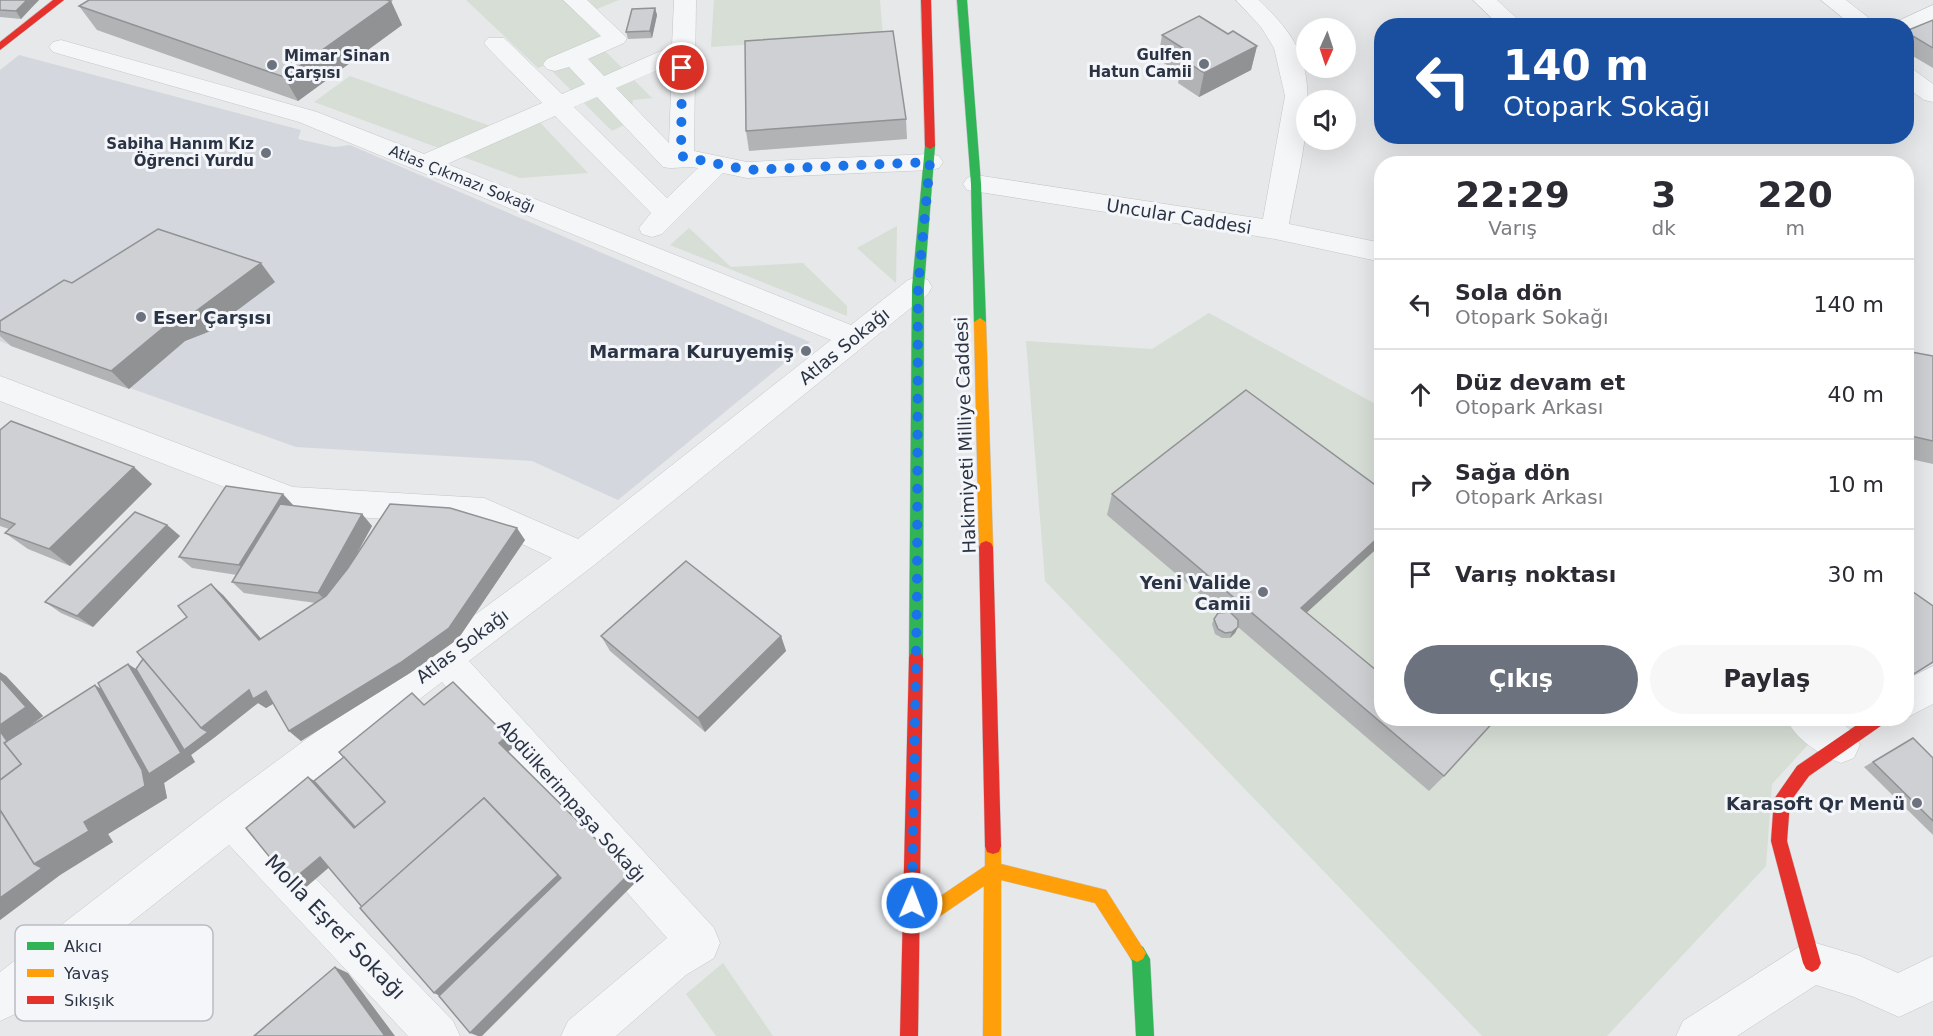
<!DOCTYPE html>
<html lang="tr">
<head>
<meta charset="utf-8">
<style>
	:root { --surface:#fff; --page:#f7f7f7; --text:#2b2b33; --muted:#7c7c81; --line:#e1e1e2; --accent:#6c737f }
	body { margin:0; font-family:"DejaVu Sans",sans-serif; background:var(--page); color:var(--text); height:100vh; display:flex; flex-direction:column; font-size:22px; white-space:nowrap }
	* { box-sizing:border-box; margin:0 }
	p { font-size:20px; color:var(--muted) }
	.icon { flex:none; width:33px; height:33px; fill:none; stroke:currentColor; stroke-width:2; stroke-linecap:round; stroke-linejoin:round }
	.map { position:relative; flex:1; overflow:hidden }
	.side { position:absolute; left:1374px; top:156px; width:540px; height:570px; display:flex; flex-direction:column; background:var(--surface); border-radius:24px; box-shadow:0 6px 24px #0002 }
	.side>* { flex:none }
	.banner { position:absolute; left:1374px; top:18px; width:540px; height:126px; border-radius:24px; box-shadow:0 6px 24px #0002; background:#1a4fa0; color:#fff; overflow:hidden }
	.needle { width:39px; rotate:183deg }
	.buttons { position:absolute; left:1296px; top:18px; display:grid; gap:12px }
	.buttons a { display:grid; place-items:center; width:60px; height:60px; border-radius:50%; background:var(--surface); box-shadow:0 6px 24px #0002; font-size:30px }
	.pin { position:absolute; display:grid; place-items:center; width:51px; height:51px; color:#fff; margin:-26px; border:3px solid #fff; border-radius:50%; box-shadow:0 2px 6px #0007 }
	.me { position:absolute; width:66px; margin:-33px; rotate:1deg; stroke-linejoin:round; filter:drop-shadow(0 0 4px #0008) }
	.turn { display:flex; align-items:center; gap:21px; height:126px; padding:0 30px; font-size:27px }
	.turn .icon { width:78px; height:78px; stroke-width:2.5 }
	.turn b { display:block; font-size:42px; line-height:51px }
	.eta { display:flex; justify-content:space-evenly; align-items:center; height:102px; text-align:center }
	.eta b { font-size:36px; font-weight:700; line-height:42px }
	.button { display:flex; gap:12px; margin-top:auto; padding:12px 30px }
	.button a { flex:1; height:69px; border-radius:36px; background:var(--accent); color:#fff; font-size:24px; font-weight:700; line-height:69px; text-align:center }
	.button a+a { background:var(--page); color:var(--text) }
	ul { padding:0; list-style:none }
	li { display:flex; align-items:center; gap:18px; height:90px; padding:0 30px; border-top:2px solid var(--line) }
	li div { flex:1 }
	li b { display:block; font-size:22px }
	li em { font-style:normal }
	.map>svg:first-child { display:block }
	.built { fill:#d4d7dd }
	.green { fill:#d6ded6 }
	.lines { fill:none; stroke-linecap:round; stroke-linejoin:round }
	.street-casing { stroke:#c4c6c8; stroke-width:1 }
	.fast-casing { stroke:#c4c6c8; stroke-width:1 }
	.slow-casing { stroke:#c4c6c8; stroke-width:1 }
	.jam-casing { stroke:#c4c6c8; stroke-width:1 }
	.street { fill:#f5f6f7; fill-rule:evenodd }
	.fast { fill:#30b455; fill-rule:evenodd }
	.slow { fill:#ff9f0a; fill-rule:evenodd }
	.jam { fill:#e5322d; fill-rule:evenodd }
	.wall { fill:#b1b3b5 }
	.shaded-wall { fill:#909294 }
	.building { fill:#ced0d3; stroke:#909294; stroke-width:1.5 }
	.route { stroke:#1a73e8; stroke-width:10; stroke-dasharray:0 18 }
	.poi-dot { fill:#6c737f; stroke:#f4f6f9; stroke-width:2 }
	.labels { text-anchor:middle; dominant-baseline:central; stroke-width:6; stroke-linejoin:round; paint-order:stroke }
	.far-poi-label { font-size:15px; font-weight:bold; fill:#2b3445; stroke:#f4f6f9; text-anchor:end }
	.far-street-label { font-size:15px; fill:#2b3445; stroke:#f4f6f9 }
	.street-label { font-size:18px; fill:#2b3445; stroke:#f4f6f9 }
	.poi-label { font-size:18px; font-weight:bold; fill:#2b3445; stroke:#f4f6f9; text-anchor:end }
	.near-street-label { font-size:21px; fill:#2b3445; stroke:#f4f6f9 }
	.key { fill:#f4f6f9; stroke:#b8bcc3; stroke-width:1.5 }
	.key-label { font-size:16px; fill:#2b3445 }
</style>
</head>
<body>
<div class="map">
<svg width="1933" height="1036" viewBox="0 0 1933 1036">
	<rect width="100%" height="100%" fill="#e6e8ea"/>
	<polygon class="built" points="19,55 301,130 298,139 334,147 350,145 810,342 618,500 532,461 296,447 14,347 0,341 0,70"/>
	<g class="green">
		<polygon points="466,0 619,0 582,15 608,38 538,68"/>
		<polygon points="714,0 880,0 883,36 711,47"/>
		<polygon points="603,49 652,98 633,100 630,122 612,131 551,70"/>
		<polygon points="350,76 496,128 531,113 588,173 520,178 314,102"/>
		<polygon points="897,226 896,283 857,248"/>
		<polygon points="689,228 731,267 803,263 847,306 847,316 670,245"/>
		<polygon points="1209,313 1381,407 1382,718 1791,719 1815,737 1772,784 1766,866 1607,1036 1482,1036 1045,581 1026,341 1152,349"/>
		<polygon points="723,963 773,1036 716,1036 686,994"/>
	</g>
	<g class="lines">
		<g class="street-casing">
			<g id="street">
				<path d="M563 0H587L627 38 624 43 588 59 604 76 672 46 674 0H696L694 151 747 162 930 154 939 156 943 162 939 168 930 170 747 178 723 173 662 234 652 237 642 234 639 228 651 213 555 116 447 164 851 325 908 280 918 277 928 280 932 287 928 294 593 566 469 661 714 928 720 943 714 958 686 975 616 1036H561L568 1021 667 938 442 682 260 821 453 1021 460 1036H408L229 845 15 1014 0 1021V972L217 805 552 558 481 525 292 513 0 401V376L293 487 484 498 578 539 831 340 299 122 53 52 49 47 53 42 61 40 317 112 424 154 542 103 488 48 484 43 488 38H504L562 94 585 84 569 67 555 71 547 69 543 64 547 59 601 36ZM672 64 669 143 616 88ZM597 97 663 167C675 170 685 165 698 168L667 198 574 107Z"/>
				<path d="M1236 0H1259C1273 14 1288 29 1297 47 1321 95 1298 171 1289 224L1382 243V262L1275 239 967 190 963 184 967 178 976 175 1263 219 1285 96 1274 48 1261 27Z"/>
				<polygon points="1473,0 1497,0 1525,26 1500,26"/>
				<polygon points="1821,0 1846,0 1879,26 1853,26"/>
				<polygon points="1933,5 1933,21 1906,33 1906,26 1895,26 1898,21"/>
				<polygon points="1906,68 1914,70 1933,84 1933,102 1924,100 1906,87"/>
				<polygon points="1933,666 1933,704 1906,718 1906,680"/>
				<path d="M1786 718C1817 718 1845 711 1860 745L1854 758 1841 763C1820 755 1795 739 1786 718Z"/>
				<polygon points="1812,942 1860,956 1898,973 1933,956 1933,1001 1899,1017 1854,997 1816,985 1737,1036 1676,1036 1683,1021 1797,948"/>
			</g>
		</g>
		<g class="fast-casing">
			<g id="fast">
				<polygon points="957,0 967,0 981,184 986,322 980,326 974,322 971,184"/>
				<polygon points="930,143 935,146 924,287 923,658 921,663 916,665 911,663 909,658 912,287 925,146"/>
				<polygon points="1137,944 1143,947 1150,959 1154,1036 1136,1036 1132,961 1128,953 1131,947"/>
			</g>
		</g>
		<g class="slow-casing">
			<g id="slow">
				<polygon points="980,318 986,322 993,547 991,551 986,553 981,551 979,547 974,322"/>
				<polygon points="993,838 999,840 1001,846 1001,864 1106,890 1146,953 1143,959 1137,962 1131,959 1095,903 1001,880 1001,1036 983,1036 984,886 917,932 911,934 905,932 903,926 905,920 985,866 985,846 987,840"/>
			</g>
		</g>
		<g class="jam-casing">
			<g id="jam">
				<polygon points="53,0 64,0 0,50 0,42"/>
				<polygon points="921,0 931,0 935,146 930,149 925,146"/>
				<polygon points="986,541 991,543 993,547 1001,846 999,852 993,854 987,852 985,846 979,547 981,543"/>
				<polygon points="916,651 921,653 923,658 918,1036 900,1036 909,658 911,653"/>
				<polygon points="1867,718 1887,718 1885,723 1809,776 1790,802 1787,841 1821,963 1818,969 1812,972 1806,969 1803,963 1771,841 1774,799 1797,766"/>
			</g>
		</g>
		<use href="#street" class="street"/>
		<use href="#fast" class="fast"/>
		<use href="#slow" class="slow"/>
		<use href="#jam" class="jam"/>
	</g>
	<g class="wall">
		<polygon points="0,0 39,0 21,19 0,17"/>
		<polygon points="391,1 402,25 298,101 97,30 79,6"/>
		<polygon points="655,8 657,15 652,38 628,39 626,32"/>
		<polygon points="1933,20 1933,68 1906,52 1906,31"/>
		<polygon points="1228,34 1257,46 1251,70 1199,97 1178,83 1180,74 1158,59 1162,35"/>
		<polygon points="906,119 907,139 749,151 746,131"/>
		<polygon points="275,282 208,332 185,341 129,389 11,346 0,336 0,321 72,283"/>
		<polygon points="1906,351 1933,356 1933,464 1906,458"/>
		<polygon points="0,430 152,484 70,566 28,549 5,533 9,529 0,526"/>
		<polygon points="1382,481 1382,557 1374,551 1306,613 1444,776 1429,791 1238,627 1235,633 1230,638 1222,638 1215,634 1212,624 1214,619 1222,613 1107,515 1112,494 1379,488 1379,487"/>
		<polygon points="294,506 362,514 372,526 350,566 525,540 458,639 410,673 301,741 289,731 273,704 266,708 258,703 215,737 191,755 195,762 164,783 167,798 108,834 113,842 60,875 0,920 6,676 43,716 26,729 101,688 128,664 136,669 223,595 261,639 316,603 244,593 232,582 237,575 192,568 179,557"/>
		<polygon points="167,525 180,536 93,627 61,613 45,602"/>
		<polygon points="601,636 781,636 786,651 705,732 610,651"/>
		<polygon points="1913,738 1933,758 1933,835 1864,767"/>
	</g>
	<g class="shaded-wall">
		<polygon points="27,0 39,0 32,7"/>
		<polygon points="27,0 32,7 21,19 16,11"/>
		<polygon points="391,1 402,25 298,101 284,77"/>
		<polygon points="655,8 657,15 652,38 650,31"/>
		<polygon points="1257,46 1251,70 1199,97 1204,73"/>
		<polygon points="261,263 275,282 208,332 185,341 129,389 111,371 169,323"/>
		<polygon points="134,467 152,484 70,566 49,549"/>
		<polygon points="283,494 294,506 251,577 239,565"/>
		<polygon points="362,514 372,526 329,604 318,593"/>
		<polygon points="167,525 180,536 93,627 77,616"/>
		<polygon points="517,528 525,540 458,639 410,673 301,741 289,731"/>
		<polygon points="1382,534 1382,537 1374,551 1291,627 1301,608"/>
		<polygon points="211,584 223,595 272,651 259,640"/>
		<polygon points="1238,627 1235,633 1230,638 1232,632"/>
		<polygon points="781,636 786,651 705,732 698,718"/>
		<polygon points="128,664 143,674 201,728 249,690 266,691 279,700 266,708 258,703 215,737 191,755 195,762 164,783 167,798 108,834 113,842 60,875 0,920 0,898 34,864 0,731 0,672 6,676 43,716 15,737 84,822 95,685 117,699"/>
		<polygon points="507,736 516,745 508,752 499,743"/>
		<polygon points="308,777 321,785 396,810 354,828"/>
		<polygon points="487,802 569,885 450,1001 434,993"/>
		<polygon points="320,857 333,864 304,889 290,882"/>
		<polygon points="630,873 637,881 482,1036 478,1036 470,1033"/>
		<polygon points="335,967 348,973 395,1036 385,1036"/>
	</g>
	<g class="building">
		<polygon points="0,0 27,0 16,11 0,10"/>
		<polygon points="89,0 386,0 391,1 284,77 79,6"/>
		<polygon points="655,8 650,31 626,32 632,9"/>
		<polygon points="1199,16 1228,34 1233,31 1257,46 1204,73 1183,59 1192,54 1162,35"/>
		<polygon points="1933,20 1933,48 1906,32 1906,31"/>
		<polygon points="893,31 906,119 746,131 745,41"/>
		<polygon points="158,229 261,263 192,314 169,323 111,371 0,331 0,321 64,280 72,283"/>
		<polygon points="1906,351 1933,356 1933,441 1906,435"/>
		<polygon points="1246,390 1382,490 1382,534 1301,608 1382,675 1382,718 1497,718 1444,776 1112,494"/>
		<polygon points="11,421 134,467 49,549 5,533 15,524 0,518 0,430"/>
		<polygon points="226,486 283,494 239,565 179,557"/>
		<polygon points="280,504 362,514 318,593 232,582"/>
		<polygon points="390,504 450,508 517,528 449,628 400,663 289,731 266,691 253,699 249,690 201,728 137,652 187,617 178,606 211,584 259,640 326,596 348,568"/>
		<polygon points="135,512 167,525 77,616 45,602"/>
		<polygon points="686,561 781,636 698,718 601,636"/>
		<polygon points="1906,587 1933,606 1933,662 1906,679"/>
		<polygon points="1230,612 1238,620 1238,627 1232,632 1225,633 1218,629 1214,619 1218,613"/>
		<polygon points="143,659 201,728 208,732 184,750 136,669"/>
		<polygon points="128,664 181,753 149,774 98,683"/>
		<polygon points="0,678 26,707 0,725"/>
		<polygon points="453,682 507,736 499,743 630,873 470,1033 439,996 561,878 488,802 484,798 362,907 320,857 290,882 246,828 308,777 354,828 385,802 339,752 412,693 424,705"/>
		<polygon points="95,685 142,770 145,786 84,822 89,831 34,864 0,810 0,780 21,764 4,743"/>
		<polygon points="0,731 7,741 4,743 21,764 0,780"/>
		<polygon points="1913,738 1933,758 1933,821 1873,762"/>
		<polygon points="344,757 385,802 355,827 314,781"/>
		<polygon points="484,798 558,875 434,993 360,908"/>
		<polygon points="0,810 34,864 42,868 0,898"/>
		<polygon points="335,967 385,1036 254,1036"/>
	</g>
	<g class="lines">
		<polyline class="route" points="682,68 681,156 747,170 930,162 918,287 917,595 912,903"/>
	</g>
	<g class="poi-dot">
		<circle cx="1204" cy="64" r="6"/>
		<circle cx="272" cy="65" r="6"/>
		<circle cx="266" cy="153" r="6"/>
		<circle cx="141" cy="317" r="6"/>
		<circle cx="806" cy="351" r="6"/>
		<circle cx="1263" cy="592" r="6"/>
		<circle cx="1917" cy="803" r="6"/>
	</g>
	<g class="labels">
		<g class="far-poi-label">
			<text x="1192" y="55">Gulfen<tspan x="1192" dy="17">Hatun Camii</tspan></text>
			<text x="284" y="56" text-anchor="start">Mimar Sinan<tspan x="284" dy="17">Çarşısı</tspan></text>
			<text x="254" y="144">Sabiha Hanım Kız<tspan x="254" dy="17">Öğrenci Yurdu</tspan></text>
		</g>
		<g class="far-street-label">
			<text transform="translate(462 179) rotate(22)">Atlas Çıkmazı Sokağı</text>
		</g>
		<g class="street-label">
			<text transform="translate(1179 216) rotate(9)">Uncular Caddesi</text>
			<text transform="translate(844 346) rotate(-39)">Atlas Sokağı</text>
			<text transform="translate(965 435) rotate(-92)">Hakimiyeti Milliye Caddesi</text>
			<text transform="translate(462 646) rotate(-37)">Atlas Sokağı</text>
			<text transform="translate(572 801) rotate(48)">Abdülkerimpaşa Sokağı</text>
		</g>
		<g class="poi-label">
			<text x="153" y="317" text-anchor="start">Eser Çarşısı</text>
			<text x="794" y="351">Marmara Kuruyemiş</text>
			<text x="1251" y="582">Yeni Valide<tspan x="1251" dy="21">Camii</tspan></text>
			<text x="1905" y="803">Karasoft Qr Menü</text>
		</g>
		<g class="near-street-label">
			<text transform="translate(335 927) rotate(46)">Molla Eşref Sokağı</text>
		</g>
	</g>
	<rect x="15" y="925" width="198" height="96" rx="9" class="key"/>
	<rect x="27" y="942" width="27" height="8" fill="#30b455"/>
	<rect x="27" y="969" width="27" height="8" fill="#ff9f0a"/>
	<rect x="27" y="996" width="27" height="8" fill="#e5322d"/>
	<g class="key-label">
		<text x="64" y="952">Akıcı</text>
		<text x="64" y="979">Yavaş</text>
		<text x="64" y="1006">Sıkışık</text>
	</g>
</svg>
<div class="buttons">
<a><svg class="needle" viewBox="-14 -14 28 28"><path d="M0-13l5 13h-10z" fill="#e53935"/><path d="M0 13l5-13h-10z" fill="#7c7c81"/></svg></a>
<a><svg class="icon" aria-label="sound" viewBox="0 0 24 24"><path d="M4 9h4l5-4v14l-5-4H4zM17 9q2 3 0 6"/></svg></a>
</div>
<div class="pin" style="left:682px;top:68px;background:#d93025"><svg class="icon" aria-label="arrive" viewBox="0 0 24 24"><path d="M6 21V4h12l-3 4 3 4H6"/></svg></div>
<svg class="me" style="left:912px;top:903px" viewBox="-20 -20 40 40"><circle r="17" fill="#1a73e8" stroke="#fff" stroke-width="3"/><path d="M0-11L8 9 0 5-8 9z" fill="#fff"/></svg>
<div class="banner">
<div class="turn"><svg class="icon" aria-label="left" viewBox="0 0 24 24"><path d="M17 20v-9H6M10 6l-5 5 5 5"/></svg><div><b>140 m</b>Otopark Sokağı</div></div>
</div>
<section class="side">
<div class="eta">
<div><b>22:29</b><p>Varış</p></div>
<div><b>3</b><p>dk</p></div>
<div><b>220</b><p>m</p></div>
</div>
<ul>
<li><svg class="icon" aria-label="left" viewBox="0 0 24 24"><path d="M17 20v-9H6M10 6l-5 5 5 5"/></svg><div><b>Sola dön</b><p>Otopark Sokağı</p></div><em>140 m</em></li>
<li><svg class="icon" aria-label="ahead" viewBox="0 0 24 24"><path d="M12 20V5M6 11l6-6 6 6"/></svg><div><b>Düz devam et</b><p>Otopark Arkası</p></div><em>40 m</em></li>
<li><svg class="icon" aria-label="right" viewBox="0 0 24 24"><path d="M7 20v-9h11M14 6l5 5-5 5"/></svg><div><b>Sağa dön</b><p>Otopark Arkası</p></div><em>10 m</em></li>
<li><svg class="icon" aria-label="arrive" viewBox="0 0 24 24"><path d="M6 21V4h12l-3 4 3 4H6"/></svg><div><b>Varış noktası</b></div><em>30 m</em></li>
</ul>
<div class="button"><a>Çıkış</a><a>Paylaş</a></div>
</section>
</div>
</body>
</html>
